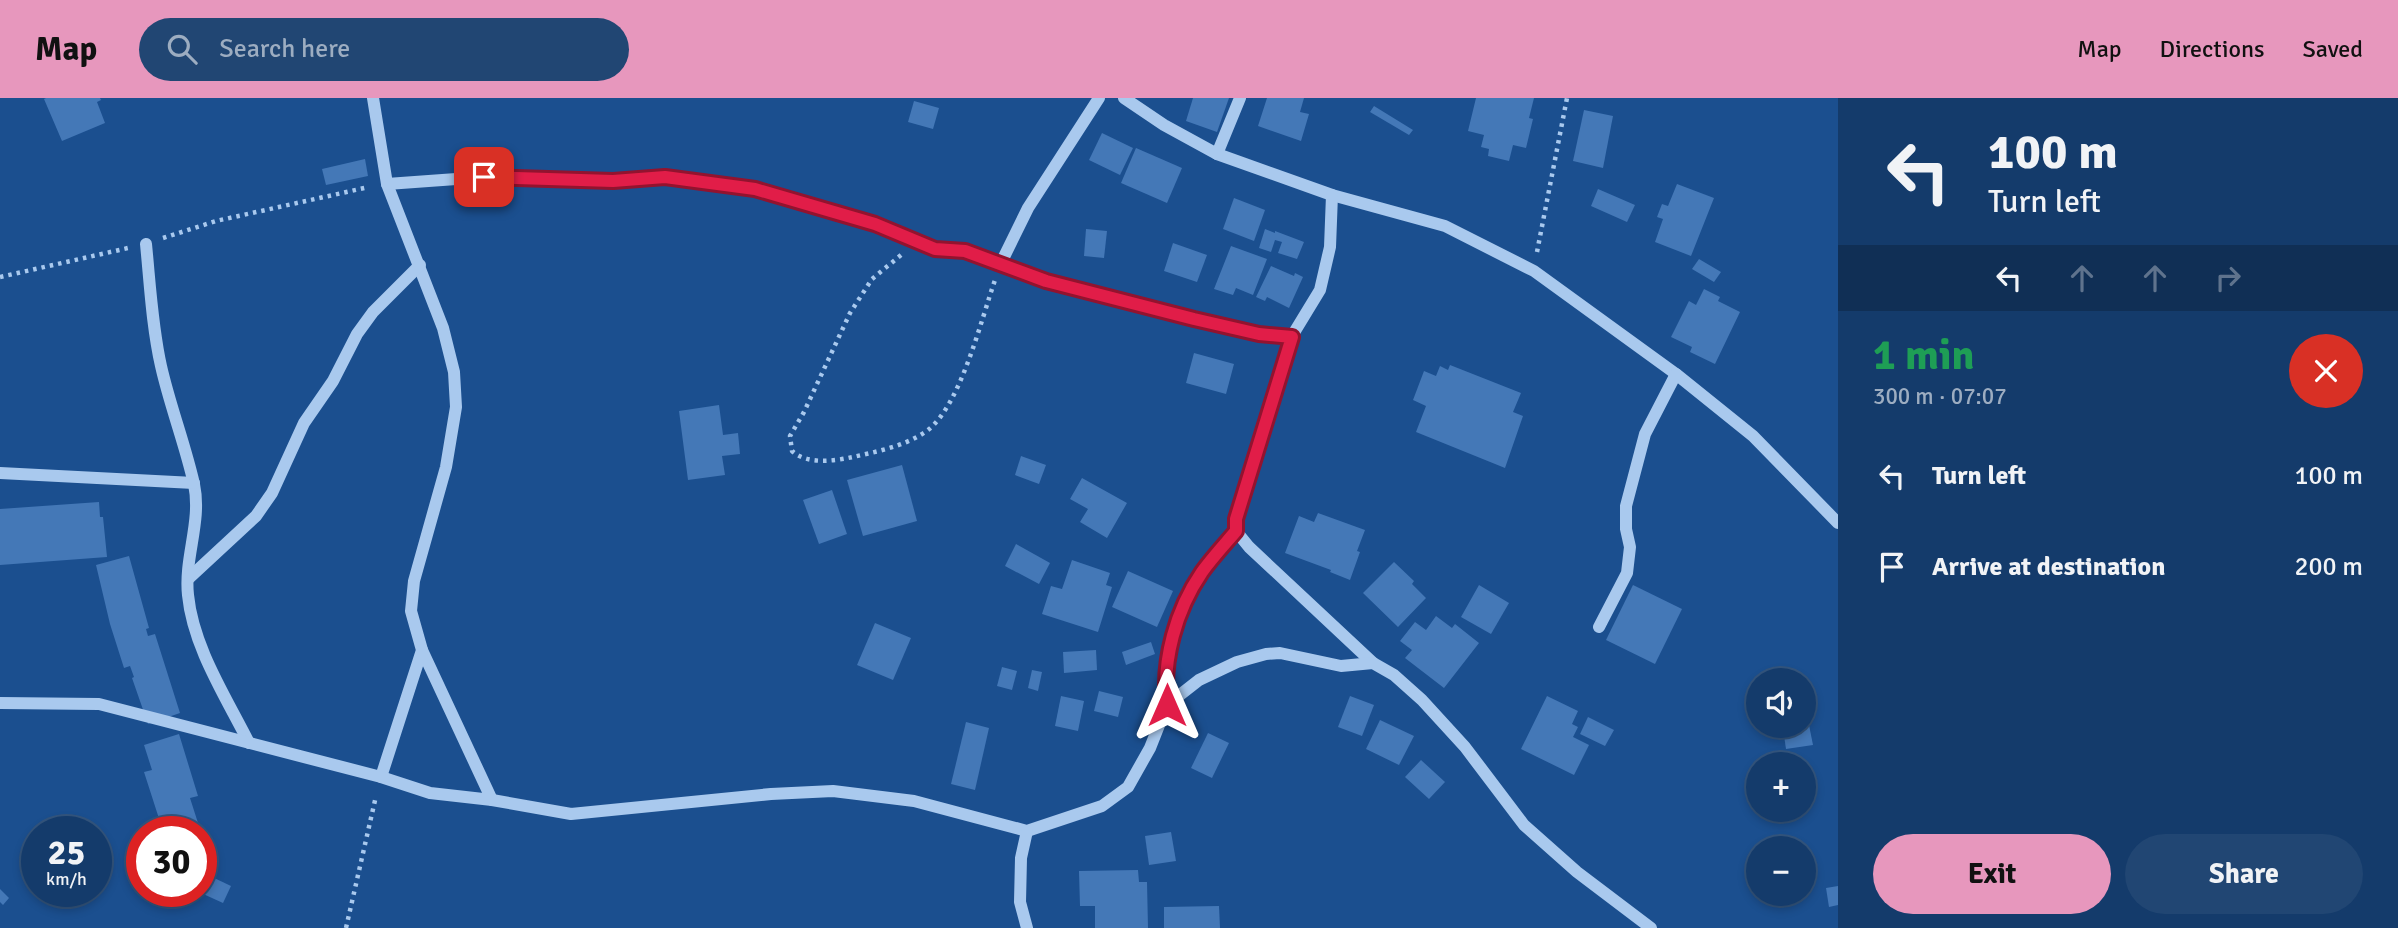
<!DOCTYPE html>
<html lang="en">
<head>
<meta charset="utf-8">
<style>
	:root { --surface:#143b6b; --page:#214673; --text:#f1f3f6; --muted:#9dadc1; --line:#33557e; --accent:#e797bd }
	body { margin:0; font-family:Signika,sans-serif; background:var(--page); color:var(--text); height:100vh; display:flex; flex-direction:column; font-size:26px; white-space:nowrap }
	* { box-sizing:border-box; margin:0 }
	p { font-size:23px; color:var(--muted) }
	.icon { flex:none; width:38px; height:38px; fill:none; stroke:currentColor; stroke-width:2; stroke-linecap:round; stroke-linejoin:round }
	.map { position:relative; flex:1; overflow:hidden }
	.drawer { display:flex; flex-direction:column; background:var(--surface); width:560px }
	.drawer>* { flex:none }
	.banner { background:#143b6b; color:var(--text); overflow:hidden }
	.fabs { position:absolute; left:1746px; top:570px; display:grid; gap:14px }
	.fabs a { display:grid; place-items:center; width:70px; height:70px; border-radius:50%; background:var(--surface); box-shadow:0 4px 10px #0003,0 0 0 2px var(--line); font-size:35px }
	.speed { position:absolute; left:21px; top:718px; display:flex; gap:14px; font-size:35px; font-weight:700; text-align:center }
	.speed>* { display:grid; place-content:center; width:91px; height:91px; border-radius:50%; background:var(--surface); box-shadow:0 4px 10px #0003,0 0 0 2px var(--line); line-height:1 }
	.speed small { font-size:18px; font-weight:400 }
	.speed .limit { border:10px solid #d22; background:#fff; color:#111 }
	.pin { position:absolute; display:grid; place-items:center; width:60px; height:60px; color:#fff; margin:-30px; border-radius:14px; box-shadow:0 4px 10px #0006 }
	.me { position:absolute; width:77px; margin:-38px; rotate:0deg; stroke-linejoin:round; filter:drop-shadow(0 0 5px #0008) }
	.turn { display:flex; align-items:center; gap:24px; height:147px; padding:0 35px; font-size:32px }
	.turn .icon { width:91px; height:91px; stroke-width:2.5 }
	.turn b { display:block; font-size:49px; line-height:60px }
	.lanes { display:flex; align-items:center; height:66px; padding:0 35px; background:#0003; justify-content:center; gap:35px; direction:ltr }
	.lanes .off { opacity:.35 }
	.round { display:grid; place-items:center; flex:none; width:74px; height:74px; border-radius:37px; background:var(--page) }
	.head { display:flex; align-items:center; justify-content:space-between; height:119px; padding:0 35px }
	h1 { font-size:42px; font-weight:800; line-height:52px; color:#1e9e55 }
	.button { display:flex; gap:14px; margin-top:auto; padding:14px 35px }
	.button a { flex:1; height:80px; border-radius:42px; background:var(--accent); color:#111; font-size:28px; font-weight:800; line-height:80px; text-align:center }
	.button a+a { background:var(--page); color:var(--text) }
	ul { padding:0; list-style:none }
	li { display:flex; align-items:center; gap:21px; height:91px; padding:0 35px }
	li div { flex:1 }
	li b { display:block; font-size:26px }
	li em { font-style:normal }
	header { display:flex; align-items:center; gap:42px; box-sizing:border-box; height:98px; padding:0 35px; background:var(--accent); color:#111 }
	header strong { font-size:33px }
	nav { display:flex; gap:38px; margin-inline-start:auto; font-size:24px }
	.search { width:490px; height:63px; background:var(--page); display:flex; align-items:center; gap:18px; box-sizing:border-box; padding:0 24px; border-radius:38px; color:var(--muted); font-size:26px }
	main { display:flex; flex:1; min-height:0 }
	.map>svg:first-child { display:block }
	.building { fill:#4478b7 }
	.lines { fill:none; stroke-linecap:round; stroke-linejoin:round }
	.path { stroke:#a9c9ee; stroke-width:4.5; stroke-dasharray:3.5 5; stroke-linecap:butt }
	.minor { stroke:#a9c9ee; stroke-width:12 }
	.route-casing { stroke:#92132f; stroke-width:18 }
	.route { stroke:#e11d48; stroke-width:12 }
</style>
</head>
<body>
<header>
<strong>Map</strong>
<div class="search"><svg class="icon" aria-label="search" viewBox="0 0 24 24"><circle cx="10" cy="10" r="6"/><path d="M15 15l6 6"/></svg>Search here</div>
<nav><a>Map</a><a>Directions</a><a>Saved</a></nav>
</header>
<main>
<div class="map">
<svg width="1838" height="830" viewBox="0 0 1838 830">
	<rect width="100%" height="100%" fill="#1b4f8f"/>
	<g class="building">
		<polygon points="46,0 100,0 101,2 97,4 105,25 62,43 44,1"/>
		<polygon points="1193,0 1229,0 1217,34 1186,23"/>
		<polygon points="1267,0 1304,0 1300,14 1309,16 1301,43 1258,28"/>
		<polygon points="1476,0 1534,0 1529,20 1533,21 1526,50 1513,47 1509,63 1488,58 1489,51 1481,49 1484,37 1468,33"/>
		<polygon points="914,3 939,10 933,31 908,24"/>
		<polygon points="1374,8 1413,32 1409,37 1370,14"/>
		<polygon points="1584,12 1613,18 1603,70 1573,63"/>
		<polygon points="1102,35 1133,50 1120,77 1089,62"/>
		<polygon points="1136,50 1182,70 1167,105 1121,85"/>
		<polygon points="365,61 368,78 326,87 322,71"/>
		<polygon points="1677,86 1714,100 1691,158 1655,144 1663,121 1657,119 1662,106 1668,108"/>
		<polygon points="1598,91 1635,107 1627,124 1591,108"/>
		<polygon points="1234,100 1265,112 1254,143 1223,131"/>
		<polygon points="1086,131 1107,133 1104,160 1084,158"/>
		<polygon points="1265,131 1275,135 1275,133 1304,144 1297,161 1278,155 1282,144 1275,142 1271,154 1259,150"/>
		<polygon points="1173,145 1207,157 1197,184 1164,173"/>
		<polygon points="1231,148 1267,161 1253,197 1236,190 1233,197 1214,191"/>
		<polygon points="1699,161 1721,174 1714,184 1692,171"/>
		<polygon points="1271,168 1294,178 1295,175 1303,179 1289,210 1267,199 1265,203 1256,199"/>
		<polygon points="1704,191 1720,199 1718,203 1740,214 1715,266 1690,254 1692,249 1671,239 1689,203 1696,207"/>
		<polygon points="1194,255 1234,266 1226,296 1186,285"/>
		<polygon points="1450,267 1521,295 1513,314 1523,318 1505,370 1416,334 1426,308 1413,302 1424,273 1436,278 1440,268 1448,272"/>
		<polygon points="719,307 723,337 738,335 740,356 722,358 725,377 688,382 679,313"/>
		<polygon points="1021,358 1046,367 1039,386 1015,377"/>
		<polygon points="902,367 917,423 863,438 847,382"/>
		<polygon points="1082,380 1127,405 1107,440 1080,424 1088,411 1070,401"/>
		<polygon points="832,392 847,436 819,446 803,402"/>
		<polygon points="99,404 100,419 103,419 107,459 0,467 0,411"/>
		<polygon points="1318,415 1365,432 1357,453 1360,454 1350,482 1330,474 1331,472 1285,455 1299,418 1314,424"/>
		<polygon points="1016,446 1050,465 1039,486 1005,468"/>
		<polygon points="129,458 149,530 146,531 148,538 155,536 180,615 148,626 132,580 134,579 130,568 124,570 110,526 96,467"/>
		<polygon points="1072,462 1110,475 1106,487 1112,489 1098,534 1042,516 1051,488 1062,491"/>
		<polygon points="1394,464 1414,483 1412,486 1426,500 1398,529 1363,495"/>
		<polygon points="1128,473 1173,493 1157,529 1112,509"/>
		<polygon points="1479,487 1509,505 1491,536 1461,519"/>
		<polygon points="1633,487 1682,511 1655,566 1606,542"/>
		<polygon points="1436,518 1452,530 1455,526 1479,545 1444,590 1405,560 1412,552 1400,543 1415,524 1426,532"/>
		<polygon points="875,525 911,540 893,582 857,567"/>
		<polygon points="1151,544 1155,556 1126,567 1122,554"/>
		<polygon points="1096,552 1097,572 1064,575 1063,554"/>
		<polygon points="1002,569 1017,573 1012,592 997,588"/>
		<polygon points="1032,572 1042,574 1038,593 1028,590"/>
		<polygon points="1099,593 1123,599 1118,619 1094,613"/>
		<polygon points="1061,598 1084,603 1078,633 1055,628"/>
		<polygon points="1350,598 1374,607 1362,638 1338,629"/>
		<polygon points="1547,598 1578,613 1572,626 1578,629 1573,639 1589,647 1574,677 1521,651"/>
		<polygon points="1588,619 1614,632 1605,648 1580,636"/>
		<polygon points="1380,622 1414,638 1399,667 1366,651"/>
		<polygon points="966,624 989,630 975,692 951,686"/>
		<polygon points="1809,627 1813,647 1786,651 1783,631"/>
		<polygon points="1208,635 1229,645 1212,680 1191,670"/>
		<polygon points="179,636 198,698 190,700 198,725 173,733 163,733 144,674 152,672 144,647"/>
		<polygon points="1421,662 1445,684 1429,701 1405,679"/>
		<polygon points="1171,734 1176,763 1149,767 1145,738"/>
		<polygon points="1138,772 1139,784 1147,784 1148,830 1095,830 1095,808 1080,808 1079,773"/>
		<polygon points="210,778 231,788 223,805 201,795"/>
		<polygon points="1838,788 1838,807 1829,809 1826,790"/>
		<polygon points="0,791 9,800 3,807 0,804"/>
		<polygon points="1219,808 1220,830 1164,830 1164,809"/>
	</g>
	<g class="lines">
		<g class="path">
			<polyline points="163,140 216,123 369,89"/>
			<polyline points="1537,154 1567,0"/>
			<path d="M901 157 872 181 850 215 804 314 790 338 792 353C807 367 834 363 853 359 879 353 906 348 928 332 961 306 981 222 995 182"/>
			<polyline points="0,179 128,150"/>
			<polyline points="346,830 376,698"/>
		</g>
		<g class="minor">
			<polyline points="373,0 387,86 443,230 454,274 456,309 446,369 414,483 411,513 422,552 381,679"/>
			<polyline points="1124,0 1164,27 1217,56 1332,97 1445,128 1534,173 1676,276 1753,338 1838,425"/>
			<polyline points="1217,56 1240,0"/>
			<polyline points="387,86 484,79 613,83 665,79 755,91 875,126 935,151 966,153 1046,183 1194,221 1259,236 1292,238"/>
			<polyline points="1332,97 1330,149 1320,192 1292,238 1236,421 1236,433 1249,449 1373,565"/>
			<path d="M146 146C150 186 152 228 161 268 170 308 185 346 194 386 202 424 184 459 188 497 193 549 226 599 249 645"/>
			<polyline points="1001,165 1028,110 1099,0"/>
			<polyline points="0,375 194,385"/>
			<polyline points="188,481 256,418 272,395 304,325 333,283 357,236 373,214 420,167"/>
			<polyline points="1599,529 1627,475 1630,449 1626,431 1626,408 1645,336 1676,276"/>
			<polyline points="422,552 492,702"/>
			<polyline points="0,605 99,606 381,679 430,695 492,702 571,716 771,696 833,693 914,703 1027,733 1102,708 1128,689 1150,650 1167,607 1199,582 1237,564 1266,556 1280,555 1341,568 1373,565 1394,577 1422,602 1465,649 1524,727 1577,774 1651,830"/>
			<path d="M1167 607C1162 562 1176 512 1202 474 1212 460 1225 446 1236 433"/>
			<polyline points="1027,733 1021,760 1020,804 1027,830"/>
		</g>
	</g>
	<g class="lines">
		<g class="route-casing">
			<path id="route" d="M484 79 613 83 665 79 755 91 875 126 935 151 965 153 1046 183 1194 221 1259 236 1292 239 1236 421V433C1225 446 1212 460 1202 474 1176 512 1162 562 1167 607"/>
		</g>
		<use href="#route" class="route"/>
	</g>
</svg>
<div class="fabs">
<a><svg class="icon" aria-label="sound" viewBox="0 0 24 24"><path d="M4 9h4l5-4v14l-5-4H4zM17 9q2 3 0 6"/></svg></a>
<a>+</a>
<a>−</a>
</div>
<div class="speed"><div>25<small>km/h</small></div><div class="limit">30</div></div>
<div class="pin" style="left:484px;top:79px;background:#d93025"><svg class="icon" aria-label="arrive" viewBox="0 0 24 24"><path d="M6 21V4h12l-3 4 3 4H6"/></svg></div>
<svg class="me" style="left:1167px;top:607px" viewBox="-20 -20 40 40"><path d="M0-17L14 15 0 8-14 15z" fill="#e11d48" stroke="#fff" stroke-width="4"/></svg>
</div>
<section class="drawer">
<div class="banner">
<div class="turn"><svg class="icon" aria-label="left" viewBox="0 0 24 24"><path d="M17 20v-9H6M10 6l-5 5 5 5"/></svg><div><b>100 m</b>Turn left</div></div>
<div class="lanes"><svg class="icon" aria-label="left" viewBox="0 0 24 24"><path d="M17 20v-9H6M10 6l-5 5 5 5"/></svg><svg class="icon off" aria-label="ahead" viewBox="0 0 24 24"><path d="M12 20V5M6 11l6-6 6 6"/></svg><svg class="icon off" aria-label="ahead" viewBox="0 0 24 24"><path d="M12 20V5M6 11l6-6 6 6"/></svg><svg class="icon off" aria-label="right" viewBox="0 0 24 24"><path d="M7 20v-9h11M14 6l5 5-5 5"/></svg></div>
</div>
<div class="head"><div><h1>1 min</h1><p>300 m · 07:07</p></div><a class="round" style="background:#d93025;color:#fff"><svg class="icon" aria-label="close" viewBox="0 0 24 24"><path d="M6 6l12 12M18 6L6 18"/></svg></a></div>
<ul>
<li><svg class="icon" aria-label="left" viewBox="0 0 24 24"><path d="M17 20v-9H6M10 6l-5 5 5 5"/></svg><div><b>Turn left</b></div><em>100 m</em></li>
<li><svg class="icon" aria-label="arrive" viewBox="0 0 24 24"><path d="M6 21V4h12l-3 4 3 4H6"/></svg><div><b>Arrive at destination</b></div><em>200 m</em></li>
</ul>
<div class="button"><a>Exit</a><a>Share</a></div>
</section>
</main>
</body>
</html>
